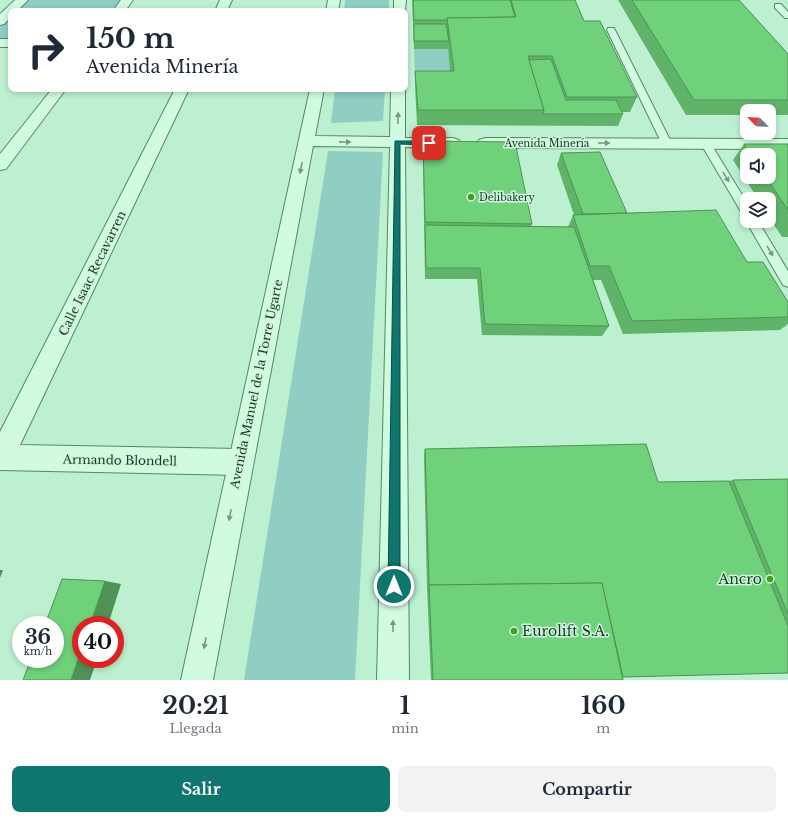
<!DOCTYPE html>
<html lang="es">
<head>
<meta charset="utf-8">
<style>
	:root { --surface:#fff; --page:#f2f2f3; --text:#1f2937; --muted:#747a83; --accent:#0f766e }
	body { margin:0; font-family:"Libre Baskerville",serif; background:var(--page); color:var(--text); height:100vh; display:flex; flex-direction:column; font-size:15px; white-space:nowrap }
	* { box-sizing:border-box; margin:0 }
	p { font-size:13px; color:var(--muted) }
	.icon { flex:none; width:22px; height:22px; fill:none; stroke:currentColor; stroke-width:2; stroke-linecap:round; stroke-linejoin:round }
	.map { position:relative; height:680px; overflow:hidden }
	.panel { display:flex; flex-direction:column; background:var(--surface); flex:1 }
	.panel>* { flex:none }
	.guide { position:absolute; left:8px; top:8px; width:400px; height:84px; border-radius:8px; box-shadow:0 2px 6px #0003; background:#fff; color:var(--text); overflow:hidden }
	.needle { width:26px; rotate:294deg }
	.fabs { position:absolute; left:740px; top:104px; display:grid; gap:8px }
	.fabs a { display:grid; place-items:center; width:36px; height:36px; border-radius:8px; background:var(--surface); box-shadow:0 2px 6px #0003; font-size:20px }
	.speed { position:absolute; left:12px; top:616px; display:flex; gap:8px; font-size:20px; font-weight:700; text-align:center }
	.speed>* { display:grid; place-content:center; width:52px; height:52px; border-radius:50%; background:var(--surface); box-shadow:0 2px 6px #0003; line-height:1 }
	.speed small { font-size:10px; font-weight:400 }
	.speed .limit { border:6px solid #d22; background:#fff; color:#111 }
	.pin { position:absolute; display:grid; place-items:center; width:34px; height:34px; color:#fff; margin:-17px; border-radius:8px; box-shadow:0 2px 6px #0006 }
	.me { position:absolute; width:44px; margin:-22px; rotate:0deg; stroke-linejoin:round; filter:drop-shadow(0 0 3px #0008) }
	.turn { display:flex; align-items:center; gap:14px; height:84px; padding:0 12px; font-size:18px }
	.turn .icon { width:52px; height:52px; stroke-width:2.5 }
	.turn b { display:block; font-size:28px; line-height:34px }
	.eta { display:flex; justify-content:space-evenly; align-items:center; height:68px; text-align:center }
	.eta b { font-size:24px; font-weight:700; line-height:28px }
	.button { display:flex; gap:8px; margin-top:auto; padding:8px 12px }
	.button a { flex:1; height:46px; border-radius:8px; background:var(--accent); color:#fff; font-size:16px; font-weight:700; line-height:46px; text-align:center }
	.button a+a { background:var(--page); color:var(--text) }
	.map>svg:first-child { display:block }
	.green { fill:#90cec3 }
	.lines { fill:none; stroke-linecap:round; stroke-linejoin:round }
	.service-casing { stroke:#558961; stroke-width:2 }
	.minor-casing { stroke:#558961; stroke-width:2 }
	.tertiary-casing { stroke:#558961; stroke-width:2 }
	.service { fill:#d0fbe1; fill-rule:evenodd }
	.minor { fill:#d0fbe1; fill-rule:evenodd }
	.tertiary { fill:#d0fbe1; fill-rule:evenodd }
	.wall { fill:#60b46a; fill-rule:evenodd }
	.shaded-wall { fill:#4e9256 }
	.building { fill:#70d17b; stroke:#4e9256 }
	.oneway { fill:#769980 }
	.route { fill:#0f766e; stroke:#0a4d48 }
	.poi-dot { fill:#489b22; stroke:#cdf7de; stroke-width:1.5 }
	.labels { text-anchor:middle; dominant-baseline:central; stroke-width:3; stroke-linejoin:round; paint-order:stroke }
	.far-street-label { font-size:10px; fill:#1b3720; stroke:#cdf7de }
	.far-poi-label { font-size:10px; fill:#1b3720; stroke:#cdf7de; text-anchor:start }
	.street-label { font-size:12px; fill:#1b3720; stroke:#cdf7de }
	.near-poi-label { font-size:14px; fill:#1b3720; stroke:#cdf7de; text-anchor:end }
</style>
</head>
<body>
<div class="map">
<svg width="788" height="680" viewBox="0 0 788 680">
	<rect width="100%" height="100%" fill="#bdf0d1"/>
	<g class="green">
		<polygon points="27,0 123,0 115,11 16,11"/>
		<polygon points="345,0 389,0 389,11 344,11"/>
		<polygon points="11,16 11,42 0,42 0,26"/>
		<polygon points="414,49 448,49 452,86 415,86"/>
		<polygon points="335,89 385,89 383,121 331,123"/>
		<polygon points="328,151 383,152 355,680 244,680"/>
	</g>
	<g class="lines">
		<g class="service-casing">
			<g id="service">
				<polygon points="775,4 781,4 788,12 788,18 785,18 775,8"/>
				<polygon points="608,28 614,28 672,144 671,146 667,147 662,144 607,30"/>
				<polygon points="706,141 711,144 747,203 747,216 743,215 701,144"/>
				<polygon points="747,220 747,221 758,221 788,271 788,287 783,285 746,221"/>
			</g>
		</g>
		<g class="minor-casing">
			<g id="minor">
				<polygon points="15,0 28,0 17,11 11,11 11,17 4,24 0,25 0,14"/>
				<polygon points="121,0 133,0 125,11 113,11"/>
				<polygon points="220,0 232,0 227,11 215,11"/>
				<rect x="0" y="39" width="11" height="8"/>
				<polygon points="52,89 66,89 6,169 0,170 0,154"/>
				<polygon points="175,89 189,89 20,445 240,449 249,453 253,462 249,471 240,475 0,470 0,432"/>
			</g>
		</g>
		<g class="tertiary-casing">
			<g id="tertiary">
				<polygon points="328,0 340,0 338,11 326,11"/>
				<polygon points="394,0 406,0 405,12 405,11 394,11"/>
				<polygon points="310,89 324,89 315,136 390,137 391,89 405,89 405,138 453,138 459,140 461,143 459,146 453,148 405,147 409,680 377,680 390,147 313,146 213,680 181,680"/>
				<polygon points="485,138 788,139 788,149 485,148 479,146 477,143 479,140"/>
			</g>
		</g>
		<use href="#service" class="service"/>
		<use href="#minor" class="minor"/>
		<use href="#tertiary" class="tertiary"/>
	</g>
	<g class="wall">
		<polygon points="412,0 575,0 584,21 637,97 630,112 622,112 623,114 618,126 417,125 415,86 415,71 450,71 448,49 414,49"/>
		<polygon points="618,0 739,0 788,54 788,115 769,115 769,111 747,111 747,115 686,115"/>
		<polygon points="423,141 532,224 531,226 568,227 573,215 574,215 557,165 561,153 627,213 747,262 788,302 788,324 780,330 623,334 601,280 593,280 609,326 602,336 482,335 477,279 425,279 423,157"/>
		<path d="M744 144H788V237H782L769 217V199H758L733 160ZM747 155H769V177H747Z"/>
		<polygon points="425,449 658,482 729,481 733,480 788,479 788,673 623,677 623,680 431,680 427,588 424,456"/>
	</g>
	<g class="shaded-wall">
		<polygon points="0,570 3,570 0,578"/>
		<polygon points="105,581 121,584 108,625 90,625"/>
		<polygon points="81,651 81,659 97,659 90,680 71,680"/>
	</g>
	<g class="building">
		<polygon points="413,0 510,0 515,17 447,18 447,20 414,20"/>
		<polygon points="511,0 575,0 584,21 600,21 637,97 567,97 552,56 528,56 544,110 418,110 415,71 454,71 447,18 516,17"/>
		<polygon points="632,0 739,0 788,54 788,100 694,100"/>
		<polygon points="414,24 446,24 449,41 414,41"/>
		<polygon points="551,59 566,100 616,100 623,114 543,114 544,110 529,60"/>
		<polygon points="423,141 515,142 532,224 425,222"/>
		<polygon points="744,144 788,144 788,210 766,177 769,177 769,155 751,155"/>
		<polygon points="600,152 627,213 583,214 561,153"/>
		<polygon points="716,210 747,262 763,262 788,302 788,317 632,321 609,266 590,266 573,215"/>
		<polygon points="425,225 574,227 609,326 485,324 480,268 426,268"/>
		<polygon points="646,444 658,482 729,481 788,626 788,673 623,677 602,583 429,585 425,449"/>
		<polygon points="788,479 788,614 733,480"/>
		<polygon points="62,579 105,581 90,625 81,625 81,651 71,680 23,680 31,659 55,659 55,625 45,625"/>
		<polygon points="602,583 623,680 433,680 429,585"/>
	</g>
	<defs><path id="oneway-solid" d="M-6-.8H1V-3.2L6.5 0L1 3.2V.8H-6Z"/></defs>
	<g class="oneway">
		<use href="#oneway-solid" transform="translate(398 118) rotate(-89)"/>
		<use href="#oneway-solid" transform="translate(345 142) rotate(1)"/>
		<use href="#oneway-solid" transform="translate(604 143)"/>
		<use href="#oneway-solid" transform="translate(301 168) rotate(102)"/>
		<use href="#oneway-solid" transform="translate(726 177) rotate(59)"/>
		<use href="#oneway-solid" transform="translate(770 251) rotate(59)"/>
		<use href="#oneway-solid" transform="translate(230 515) rotate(101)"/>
		<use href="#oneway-solid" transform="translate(393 626) rotate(-90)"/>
		<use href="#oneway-solid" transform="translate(205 643) rotate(101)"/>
	</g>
	<polygon class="route" points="395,141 429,141 432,143 429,145 400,144 400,586 398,590 394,592 389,590 388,586"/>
	<g class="poi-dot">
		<circle cx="471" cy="197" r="4"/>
		<circle cx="770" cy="579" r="4"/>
		<circle cx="514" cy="631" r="4"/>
	</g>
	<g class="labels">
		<g class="far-street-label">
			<text x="547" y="143">Avenida Minería</text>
		</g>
		<g class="far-poi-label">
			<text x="479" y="197">Delibakery</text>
		</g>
		<g class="street-label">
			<text transform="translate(92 273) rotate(-64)">Calle Isaac Recavarren</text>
			<text transform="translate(256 384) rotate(-78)">Avenida Manuel de la Torre Ugarte</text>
			<text transform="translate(120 460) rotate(1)">Armando Blondell</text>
		</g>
		<g class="near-poi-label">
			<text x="762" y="579">Ancro</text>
			<text x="522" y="631" text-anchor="start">Eurolift S.A.</text>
		</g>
	</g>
</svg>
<div class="fabs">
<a><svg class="needle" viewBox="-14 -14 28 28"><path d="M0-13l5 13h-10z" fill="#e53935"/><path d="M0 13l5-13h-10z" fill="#747a83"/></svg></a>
<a><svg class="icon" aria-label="sound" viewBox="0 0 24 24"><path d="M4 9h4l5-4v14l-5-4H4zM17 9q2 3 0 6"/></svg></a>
<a><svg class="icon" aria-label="layers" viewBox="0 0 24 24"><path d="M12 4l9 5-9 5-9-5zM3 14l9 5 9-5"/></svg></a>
</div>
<div class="speed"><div>36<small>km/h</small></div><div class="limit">40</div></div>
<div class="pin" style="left:429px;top:143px;background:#d93025"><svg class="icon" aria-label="arrive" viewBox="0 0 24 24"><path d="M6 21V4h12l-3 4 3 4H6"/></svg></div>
<svg class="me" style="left:394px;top:586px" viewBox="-20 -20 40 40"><circle r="17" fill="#0f766e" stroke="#fff" stroke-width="3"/><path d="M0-11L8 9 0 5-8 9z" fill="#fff"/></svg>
<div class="guide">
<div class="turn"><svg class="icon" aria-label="right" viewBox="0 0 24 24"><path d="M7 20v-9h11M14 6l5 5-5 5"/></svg><div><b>150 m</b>Avenida Minería</div></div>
</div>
</div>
<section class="panel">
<div class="eta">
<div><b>20:21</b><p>Llegada</p></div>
<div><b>1</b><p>min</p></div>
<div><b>160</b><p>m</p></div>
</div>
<div class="button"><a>Salir</a><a>Compartir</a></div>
</section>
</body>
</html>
